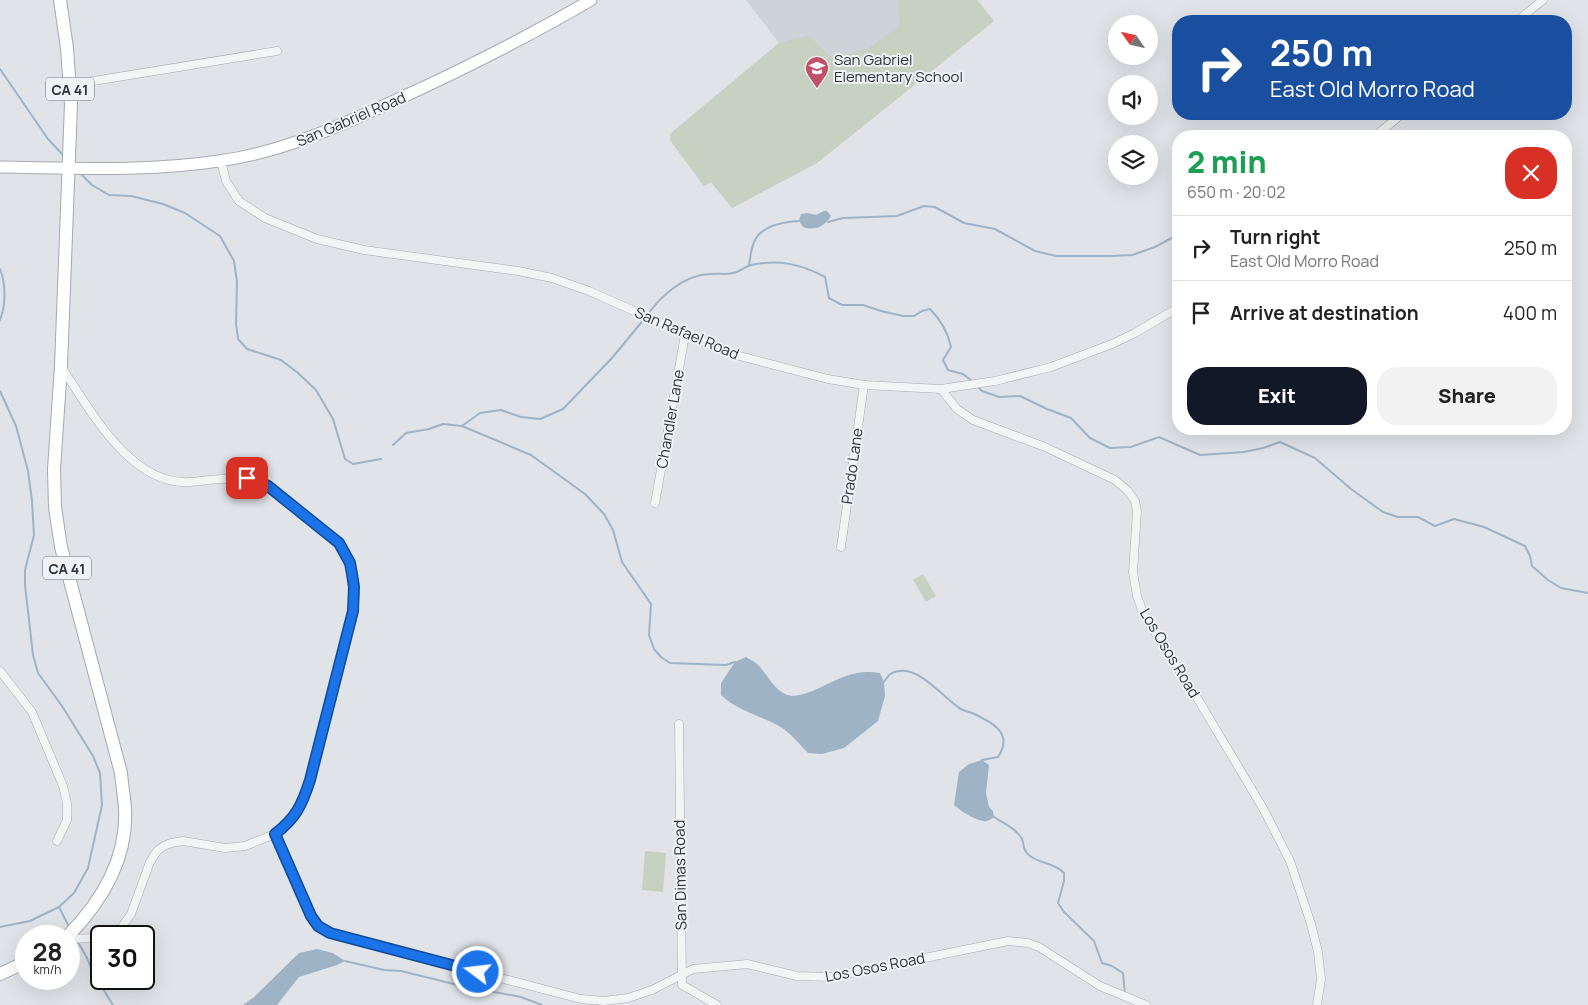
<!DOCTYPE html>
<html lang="en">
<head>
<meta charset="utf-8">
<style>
	:root { --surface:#fff; --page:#f2f2f2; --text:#222; --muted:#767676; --line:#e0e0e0; --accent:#111827 }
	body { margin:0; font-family:Manrope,sans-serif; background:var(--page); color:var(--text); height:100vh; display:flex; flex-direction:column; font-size:19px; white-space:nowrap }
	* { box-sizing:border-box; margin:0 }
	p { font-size:16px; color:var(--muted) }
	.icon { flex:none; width:28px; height:28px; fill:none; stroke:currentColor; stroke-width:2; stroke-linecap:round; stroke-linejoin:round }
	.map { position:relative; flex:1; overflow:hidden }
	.panel { position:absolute; left:1172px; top:130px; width:400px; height:305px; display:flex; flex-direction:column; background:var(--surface); border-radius:20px; box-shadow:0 5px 20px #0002 }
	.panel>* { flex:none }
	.top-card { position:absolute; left:1172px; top:15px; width:400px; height:105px; border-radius:20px; box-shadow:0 5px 20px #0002; background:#1a4fa0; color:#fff; overflow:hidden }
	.needle { width:32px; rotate:304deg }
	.tools { position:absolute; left:1108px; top:15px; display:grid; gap:10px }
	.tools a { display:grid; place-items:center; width:50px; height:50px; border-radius:50%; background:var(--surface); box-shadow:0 5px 20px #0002; font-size:25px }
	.speed { position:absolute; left:15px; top:925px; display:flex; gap:10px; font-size:25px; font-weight:700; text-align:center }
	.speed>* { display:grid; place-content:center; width:65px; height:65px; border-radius:50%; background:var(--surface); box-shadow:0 5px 20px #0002; line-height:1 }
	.speed small { font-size:12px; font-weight:400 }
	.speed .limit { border:2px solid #111; border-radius:8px; background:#fff; color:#111 }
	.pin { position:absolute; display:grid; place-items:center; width:42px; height:42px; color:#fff; margin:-21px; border-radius:10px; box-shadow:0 2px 8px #0006 }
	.me { position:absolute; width:55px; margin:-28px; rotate:285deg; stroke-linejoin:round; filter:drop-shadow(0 0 4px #0008) }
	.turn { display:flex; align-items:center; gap:18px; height:105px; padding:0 15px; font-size:22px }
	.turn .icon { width:65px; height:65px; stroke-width:2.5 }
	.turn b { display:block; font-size:35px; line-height:42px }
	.round { display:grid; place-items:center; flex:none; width:52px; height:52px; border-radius:20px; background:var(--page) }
	.overview { display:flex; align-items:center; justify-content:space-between; height:85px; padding:0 15px }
	h1 { font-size:30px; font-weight:800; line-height:38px; color:#1e9e55 }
	.primary-button { display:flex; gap:10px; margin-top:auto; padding:10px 15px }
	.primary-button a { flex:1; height:58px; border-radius:20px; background:var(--accent); color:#fff; font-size:20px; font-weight:800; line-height:58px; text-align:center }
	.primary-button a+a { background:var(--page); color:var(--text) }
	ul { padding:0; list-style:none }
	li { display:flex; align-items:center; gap:15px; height:65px; padding:0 15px; border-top:1px solid var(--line) }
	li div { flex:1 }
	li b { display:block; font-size:19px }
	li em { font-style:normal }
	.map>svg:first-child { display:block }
	.built { fill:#ced3d9 }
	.green { fill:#c7d1c2 }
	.water { fill:#9eb3c5 }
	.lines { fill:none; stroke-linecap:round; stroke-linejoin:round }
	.stream { stroke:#9eb3c5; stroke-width:2 }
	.street-casing { stroke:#a6abb2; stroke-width:9 }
	.secondary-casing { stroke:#a6abb2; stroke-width:13 }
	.primary-casing { stroke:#a1a9b2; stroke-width:14 }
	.street { stroke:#f2f4f6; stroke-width:8 }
	.secondary { stroke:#fff; stroke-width:11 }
	.primary { stroke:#fff; stroke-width:12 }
	.route-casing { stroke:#114b97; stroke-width:12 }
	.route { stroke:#1a73e8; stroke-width:9 }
	.labels { text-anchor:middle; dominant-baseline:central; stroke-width:4; stroke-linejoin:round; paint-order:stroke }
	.shield { fill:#eff2f5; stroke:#656c75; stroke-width:1 }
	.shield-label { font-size:14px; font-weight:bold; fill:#2a333e }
	.poi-label { font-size:15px; fill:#2a333e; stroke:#eff2f5; text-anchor:start }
	.street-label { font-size:15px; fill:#2a333e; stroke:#eff2f5 }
</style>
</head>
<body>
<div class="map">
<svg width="1588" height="1005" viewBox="0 0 1588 1005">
	<rect width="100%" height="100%" fill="#e0e4e8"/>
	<polygon class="built" points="746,0 977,0 994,21 817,163 732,208 711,182 704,186 670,140 670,134 779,43"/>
	<g class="green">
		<polygon points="898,0 977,0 994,21 817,163 732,208 711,182 704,186 670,140 670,134 779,43 807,36 813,39 831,58 869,48 900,25"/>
		<polygon points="923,574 936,596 926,602 913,580"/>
		<polygon points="645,851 666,853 663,892 642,890"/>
	</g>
	<g class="water">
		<path d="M824 211H827L831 216C824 227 815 231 803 227L799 221 801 214 807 213 816 215Z"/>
		<path d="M746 657C749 659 753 661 756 663 767 673 772 687 785 694 800 702 830 681 846 676 857 672 869 671 880 673L884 682 885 696 878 721 844 748 822 754 808 753C799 744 791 733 779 726 759 715 738 711 721 695V683L735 662Z"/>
		<path d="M982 760 989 765 986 793 989 807 993 811 994 817C991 819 987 822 983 821 973 819 961 811 954 805L959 772 969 764Z"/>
		<polygon points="317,949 333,953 345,961 337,965 299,977 277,1005 243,1005 254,997 299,953"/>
	</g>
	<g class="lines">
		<g class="stream">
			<polyline points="0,69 48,139 64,156"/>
			<polyline points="1413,136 1417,132"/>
			<polyline points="81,174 92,185 109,195 131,196 163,204 185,213 220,236 234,261 237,282 236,324 238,339 247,349 281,360 298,373 316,390 333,419 345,459 353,464 381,459"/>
			<polyline points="828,222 843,218 897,216 924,206 935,207 964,223 995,229 1035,251 1056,256 1111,256 1132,255 1155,247 1179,234"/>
			<path d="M749 266C750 258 751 249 754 242 761 225 784 222 799 221"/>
			<path d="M0 269C6 284 6 305 0 320"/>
			<path d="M648 314C662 295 684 275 710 274 718 273 725 275 733 273 740 272 744 267 751 265 778 259 801 264 825 277L829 298 842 305H863L881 311 903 316H914L922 311 930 309C940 319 948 333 951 347L943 360 948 370 963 374 972 381"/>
			<polyline points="978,387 982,391 999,397 1020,396 1047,409 1071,418 1090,438 1110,448 1131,447 1159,437 1200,455 1244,452 1263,448 1280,442 1315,458 1351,489 1383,512 1398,517 1418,517 1435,526 1454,519 1484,527 1525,546 1530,556 1532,566 1548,580 1561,588 1588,593"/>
			<polyline points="0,391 16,426 28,471 32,501 34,535 25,570 25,585 33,655 38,673 62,706 93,756 100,773 102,805 88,868 74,893 59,907 30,921 0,927"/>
			<polyline points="462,426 480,413 501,410 521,417 540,419 563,409 612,358 645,318"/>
			<polyline points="393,445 406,433 429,429 443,424 462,426 531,455 585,494 604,514 613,530 622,562 651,604 649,635 654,649 661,657 670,663 726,665 735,662"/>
			<path d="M884 682 889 675C892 673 896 671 900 671 920 668 943 697 958 707 962 711 967 711 972 713 992 722 1014 733 998 757L982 760"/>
			<path d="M994 817C1003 823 1017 829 1022 839 1025 846 1022 850 1030 856 1041 864 1055 863 1064 873V881L1058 903 1064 912 1094 941 1102 963 1112 966 1123 973 1125 994"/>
			<polyline points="59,907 69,927"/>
			<polyline points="78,942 87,958 93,973 113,1005"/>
			<polyline points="345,961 384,970 401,971 462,986 521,997 542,1005"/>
		</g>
		<g class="street-casing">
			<g id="street">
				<polyline points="1517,21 1543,0"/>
				<polyline points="69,85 277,51"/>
				<polyline points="1375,136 1402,114"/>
				<polyline points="221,161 226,181 239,201 265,218 317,239 364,250 518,271 552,278 589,291 732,354 828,379 864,385 941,389 995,381 1051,367 1112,344 1135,333 1179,307"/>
				<path d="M62 368C90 409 130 486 190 482 216 480 243 473 268 487L339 543 350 563 354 587 353 611 346 643 310 780 301 805 286 825 275 834 245 846 225 848 183 841 171 843 164 846 157 851 150 862 131 914 121 928 114 932 94 938 69 939"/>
				<polyline points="941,389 957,409 973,420 1045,447 1115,480 1128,491 1135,501 1137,511 1133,572 1137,596 1144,615 1199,701 1264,810 1290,861 1311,924 1318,952 1321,979 1317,1005"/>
				<polyline points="655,503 685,335"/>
				<polyline points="841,547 864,385"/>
				<polyline points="0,671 32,712 63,786 67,803 67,820 57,841"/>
				<polyline points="679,724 682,985 717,1005"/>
				<path d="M275 834 311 916C318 928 327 932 339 936L581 999 604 1001 628 998 652 990 693 969 747 964 797 976 831 977 1008 941 1028 943 1039 947 1100 986 1146 1005"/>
			</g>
		</g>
		<g class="secondary-casing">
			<path id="secondary" d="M0 167C73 168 146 172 219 161 286 152 346 123 407 95 470 66 531 35 591 0"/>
		</g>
		<g class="primary-casing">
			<g id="primary">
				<path d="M60 0 67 48 71 104 61 366 54 469 55 507 61 547 121 773C122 785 124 796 125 808 128 858 101 902 68 936"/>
				<polyline points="0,974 26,962"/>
			</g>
		</g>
		<use href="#street" class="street"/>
		<use href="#secondary" class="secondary"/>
		<use href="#primary" class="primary"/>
	</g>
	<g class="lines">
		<g class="route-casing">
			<path id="route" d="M247 478 257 481 268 486 339 543 350 563 352 574 354 587 353 611 310 780C302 805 296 818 275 834L311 916 318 926 330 933 478 972"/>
		</g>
		<use href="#route" class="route"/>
	</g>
	<defs>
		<g id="school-pin" transform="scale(1.25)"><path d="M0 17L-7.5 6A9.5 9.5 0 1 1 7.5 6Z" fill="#c25068" stroke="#eff2f5"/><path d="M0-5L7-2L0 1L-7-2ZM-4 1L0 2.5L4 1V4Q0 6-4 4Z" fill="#fff"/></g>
	</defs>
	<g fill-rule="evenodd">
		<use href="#school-pin" x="817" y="68"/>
	</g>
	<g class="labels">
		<g class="shield">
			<rect x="46" y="77.5" width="48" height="23" rx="4"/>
			<rect x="43" y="556.5" width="48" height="23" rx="4"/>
		</g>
		<g class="shield-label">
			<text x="70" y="89">CA 41</text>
			<text x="67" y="568">CA 41</text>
		</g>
		<g class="poi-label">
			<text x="834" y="59">San Gabriel<tspan x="834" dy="17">Elementary School</tspan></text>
		</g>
		<g class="street-label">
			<text transform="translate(351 119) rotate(-23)">San Gabriel Road</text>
			<text transform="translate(687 333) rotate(23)">San Rafael Road</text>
			<text transform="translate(670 419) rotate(-80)">Chandler Lane</text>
			<text transform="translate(852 466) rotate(-82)">Prado Lane</text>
			<text transform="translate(1170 653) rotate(59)">Los Osos Road</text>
			<text transform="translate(680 875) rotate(-91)">San Dimas Road</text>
			<text transform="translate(875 967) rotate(-11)">Los Osos Road</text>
		</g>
	</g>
</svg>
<div class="tools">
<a><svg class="needle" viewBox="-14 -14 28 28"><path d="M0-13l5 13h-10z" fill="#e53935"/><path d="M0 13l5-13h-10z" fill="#767676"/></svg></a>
<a><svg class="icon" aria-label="sound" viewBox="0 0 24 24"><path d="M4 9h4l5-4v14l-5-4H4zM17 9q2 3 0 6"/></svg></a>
<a><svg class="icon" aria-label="layers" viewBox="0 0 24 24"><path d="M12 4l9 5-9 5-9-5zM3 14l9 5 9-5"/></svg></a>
</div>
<div class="speed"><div>28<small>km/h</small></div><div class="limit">30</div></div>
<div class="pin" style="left:247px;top:478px;background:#d93025"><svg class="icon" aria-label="arrive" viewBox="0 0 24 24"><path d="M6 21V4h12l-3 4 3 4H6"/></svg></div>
<svg class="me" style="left:478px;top:972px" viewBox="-20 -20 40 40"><circle r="17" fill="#1a73e8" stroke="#fff" stroke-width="3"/><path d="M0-11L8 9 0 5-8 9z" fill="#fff"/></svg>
<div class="top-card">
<div class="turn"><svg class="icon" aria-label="right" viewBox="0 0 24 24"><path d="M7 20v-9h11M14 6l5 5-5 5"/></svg><div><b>250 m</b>East Old Morro Road</div></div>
</div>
<section class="panel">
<div class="overview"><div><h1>2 min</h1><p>650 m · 20:02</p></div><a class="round" style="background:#d93025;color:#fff"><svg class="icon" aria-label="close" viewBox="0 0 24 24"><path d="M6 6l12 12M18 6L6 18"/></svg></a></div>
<ul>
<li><svg class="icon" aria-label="right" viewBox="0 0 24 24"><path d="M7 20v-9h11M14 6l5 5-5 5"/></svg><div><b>Turn right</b><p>East Old Morro Road</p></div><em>250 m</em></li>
<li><svg class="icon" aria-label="arrive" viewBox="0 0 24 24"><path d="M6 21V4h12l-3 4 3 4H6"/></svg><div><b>Arrive at destination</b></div><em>400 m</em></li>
</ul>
<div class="primary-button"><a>Exit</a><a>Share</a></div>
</section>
</div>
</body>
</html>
